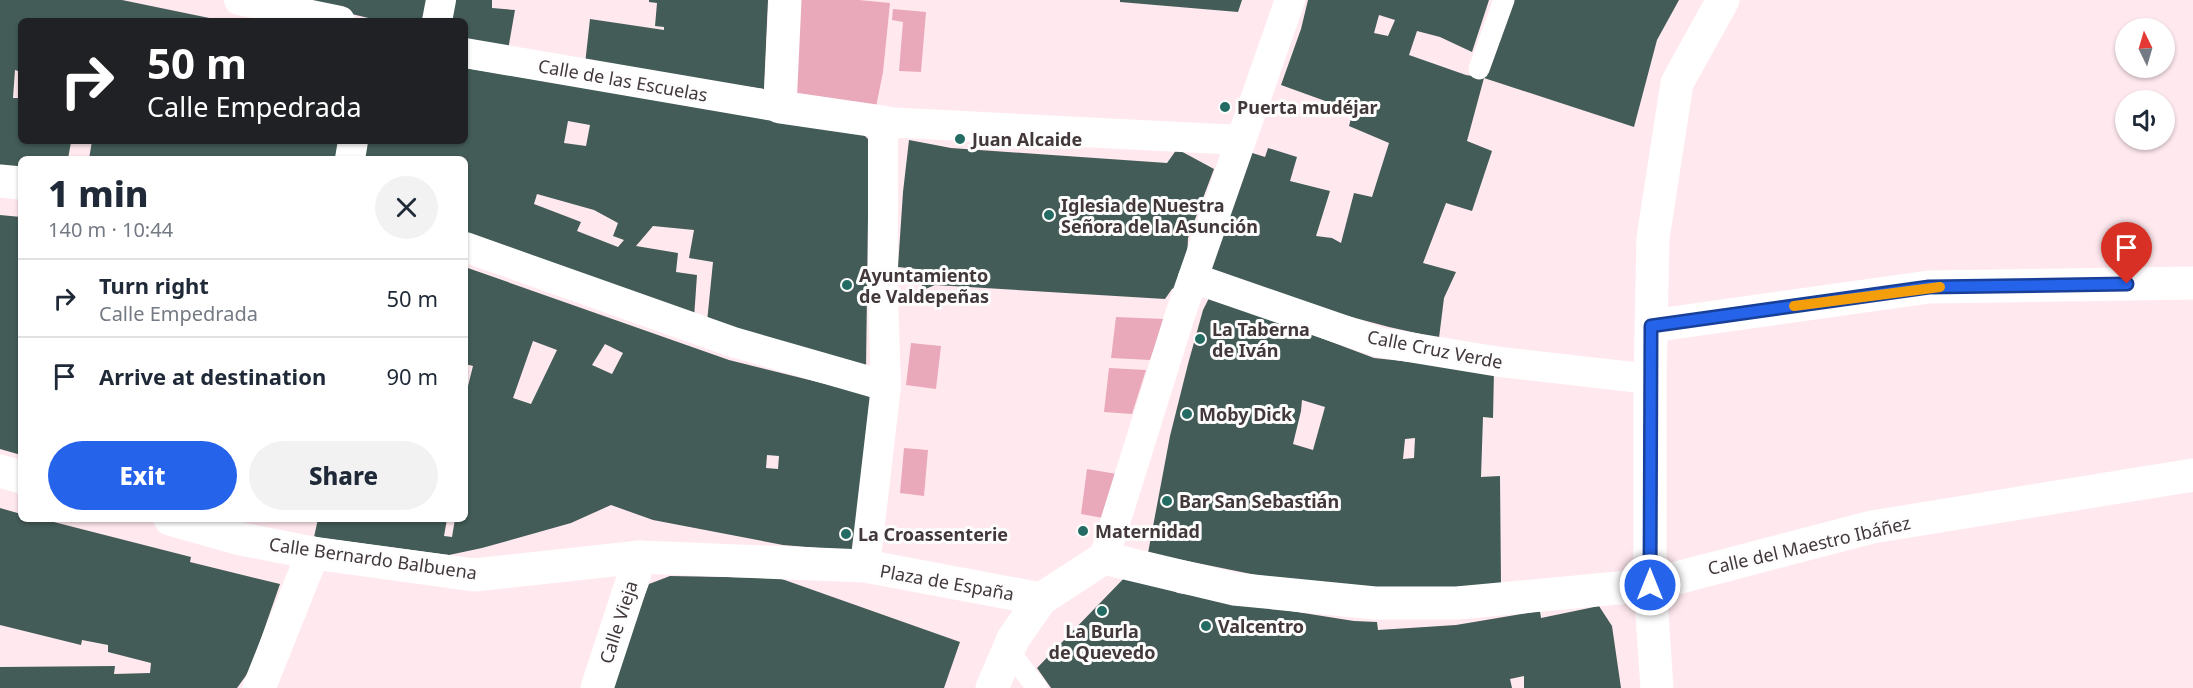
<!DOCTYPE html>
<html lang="en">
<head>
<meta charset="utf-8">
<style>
	:root { --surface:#fff; --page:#f2f2f3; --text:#1f2937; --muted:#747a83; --line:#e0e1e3; --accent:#2563eb }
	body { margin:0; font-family:"Noto Sans",sans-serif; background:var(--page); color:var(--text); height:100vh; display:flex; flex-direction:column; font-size:22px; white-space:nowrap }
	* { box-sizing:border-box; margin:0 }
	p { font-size:20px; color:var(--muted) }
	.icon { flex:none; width:33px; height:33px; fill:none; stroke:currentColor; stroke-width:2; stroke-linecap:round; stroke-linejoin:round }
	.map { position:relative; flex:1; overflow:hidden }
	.drawer { position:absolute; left:18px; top:156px; width:450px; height:366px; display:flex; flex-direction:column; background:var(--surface); border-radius:9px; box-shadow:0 2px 4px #0004 }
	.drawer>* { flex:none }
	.top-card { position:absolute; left:18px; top:18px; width:450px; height:126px; border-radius:9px; box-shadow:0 2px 4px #0004; background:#202124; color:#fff; overflow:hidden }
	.needle { width:39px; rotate:355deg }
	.fabs { position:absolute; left:2115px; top:18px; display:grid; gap:12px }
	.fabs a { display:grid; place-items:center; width:60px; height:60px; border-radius:50%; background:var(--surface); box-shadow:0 2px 4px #0004; font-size:30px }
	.pin { position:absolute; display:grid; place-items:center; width:51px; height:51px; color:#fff; margin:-62px -26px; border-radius:50% 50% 50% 0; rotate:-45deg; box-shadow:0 0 6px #0007 }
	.pin .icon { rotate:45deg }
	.me { position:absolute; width:66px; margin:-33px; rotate:0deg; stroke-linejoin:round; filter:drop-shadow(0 0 4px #0008) }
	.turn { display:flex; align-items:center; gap:21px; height:126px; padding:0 30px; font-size:27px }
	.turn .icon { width:78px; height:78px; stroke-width:2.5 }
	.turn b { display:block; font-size:42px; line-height:51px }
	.round { display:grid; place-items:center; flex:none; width:63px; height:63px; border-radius:32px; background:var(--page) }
	.headline { display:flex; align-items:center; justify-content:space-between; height:102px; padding:0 30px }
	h1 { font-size:36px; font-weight:800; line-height:45px }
	.primary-button { display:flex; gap:12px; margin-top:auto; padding:12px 30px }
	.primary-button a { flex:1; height:69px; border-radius:36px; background:var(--accent); color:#fff; font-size:24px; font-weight:800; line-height:69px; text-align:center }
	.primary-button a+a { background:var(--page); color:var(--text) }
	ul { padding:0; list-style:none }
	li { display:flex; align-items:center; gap:18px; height:78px; padding:0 30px; border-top:2px solid var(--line) }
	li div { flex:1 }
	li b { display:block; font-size:22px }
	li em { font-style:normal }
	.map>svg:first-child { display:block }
	.green { fill:#eaa8bb }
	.building { fill:#435c57; fill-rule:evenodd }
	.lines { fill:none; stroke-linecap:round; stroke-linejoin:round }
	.service { stroke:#fff; stroke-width:21 }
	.pedestrian { stroke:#fff; stroke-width:30 }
	.minor { stroke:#fff; stroke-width:33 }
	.route-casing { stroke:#184099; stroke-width:15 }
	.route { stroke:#2563eb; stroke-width:10 }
	.slow { stroke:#f59e0b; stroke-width:10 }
	.poi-dot { fill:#246c63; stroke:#fdfdfd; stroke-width:2 }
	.labels { text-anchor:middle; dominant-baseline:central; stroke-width:6; stroke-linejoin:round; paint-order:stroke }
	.street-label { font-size:18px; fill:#42383a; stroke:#fdfdfd }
	.poi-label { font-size:18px; font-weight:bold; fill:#42383a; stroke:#fdfdfd; text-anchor:start }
</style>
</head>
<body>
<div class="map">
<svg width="2193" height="688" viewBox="0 0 2193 688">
	<rect width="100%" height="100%" fill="#ffe9ef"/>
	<g class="green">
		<polygon points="801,0 859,0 890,3 883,72 876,107 794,97"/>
		<polygon points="893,9 926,12 921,72 899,71 903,22 892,20"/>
		<polygon points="1116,317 1165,319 1150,360 1111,358"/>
		<polygon points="911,343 941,346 936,389 906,385"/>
		<polygon points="1109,368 1146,370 1132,414 1104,412"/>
		<polygon points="904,448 928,450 924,496 900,493"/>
		<polygon points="1087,469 1117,474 1103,518 1081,514"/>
	</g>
	<g class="building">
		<polygon points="0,0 122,0 219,20 21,21 21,72 15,70 13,98 21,98 21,141 71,142 68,159 21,159 21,173 0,171"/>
		<polygon points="293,0 431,0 426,21 381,21"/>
		<polygon points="455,0 492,0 492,8 515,10 508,50 465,43 465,21 452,21"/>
		<polygon points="649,0 768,0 764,89 585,64 590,19 664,30 664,27 655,26 657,3 649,2"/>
		<polygon points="1120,0 1242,0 1238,12 1120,2"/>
		<path d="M1308 0H1489L1472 52 1440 37 1417 31 1409 55 1466 75 1484 78 1467 141 1492 151 1472 211 1446 203 1423 263 1456 272 1444 298 1439 338 1389 327 1206 278 1243 150 1265 157 1268 148 1297 157 1290 181 1330 191 1316 236 1332 238 1341 243 1354 193 1372 197 1389 143 1349 126 1353 111 1281 85 1301 29ZM1379 15 1395 20 1388 36 1374 33Z"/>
		<polygon points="1513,0 1679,0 1657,40 1634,127 1484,78"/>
		<path d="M465 68 862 133 869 140 866 370 707 322 713 262 689 258 694 230 653 226 636 246 678 253 676 272 697 275 694 318 465 235V159H355L357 141H465ZM568 121 590 125 586 146 564 143ZM537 194 594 210 618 223 613 236 624 240 618 247 577 231 581 222 534 204Z"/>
		<polygon points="909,140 951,148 1167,163 1177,149 1214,169 1188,238 1186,282 1172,289 1165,299 935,285 921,291 920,287 929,280 926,270 898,267 903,192"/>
		<polygon points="92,141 341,141 339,159 89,159"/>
		<polygon points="0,215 21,217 21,455 0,449"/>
		<path d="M465 267 729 360 874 396 855 551 783 545 653 520 611 505 571 523 482 548 449 555 314 537 318 519H447L444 536 452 537 455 519H465V398L473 366 465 364ZM533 341 557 350 531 404 513 398ZM605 344 623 353 612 374 592 365ZM767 455 779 456 778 469 766 468Z"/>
		<path d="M1210 296 1374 358 1494 371 1493 418 1483 417 1481 477 1500 476 1501 584 1399 591 1285 581 1148 553 1170 436 1188 364 1203 310ZM1302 400 1325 407 1313 450 1293 444 1301 411ZM1415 438 1414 458 1403 459 1405 439Z"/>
		<polygon points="0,508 21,514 21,519 42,519 191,557 190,562 280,584 250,670 237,688 0,688 0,667 115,666 114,674 150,673 151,663 108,652 108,645 82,640 81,645 0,625"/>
		<polygon points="1130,572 1178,593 1354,621 1377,622 1378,630 1456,625 1540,611 1541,618 1599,606 1612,626 1621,688 1524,688 1524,676 1510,679 1512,688 1051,688 1037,668"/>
		<polygon points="670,576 779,578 960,642 944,688 609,688 649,584"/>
	</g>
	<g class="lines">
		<g class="service">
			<polyline points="1479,69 1504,0"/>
			<polyline points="1009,651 1037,688"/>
		</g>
		<g class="pedestrian">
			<polyline points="239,0 340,21"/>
			<polyline points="437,21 441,0"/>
			<polyline points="465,53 780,107"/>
			<polyline points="350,159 353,141"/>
			<polyline points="465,247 733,342 886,386"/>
			<polyline points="1193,278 1378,342 1500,362 1650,379"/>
			<polyline points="1104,558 1180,315 1290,0"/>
			<polyline points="865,566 886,386 883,298 883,122 1241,140"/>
		</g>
		<g class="minor">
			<polyline points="785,0 780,107 883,122"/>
			<polyline points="0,181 21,183"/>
			<polyline points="1651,326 1929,287 2193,283"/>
			<polyline points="0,471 21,477"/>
			<polyline points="170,519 241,539 313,553 474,575 640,557 865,566 1041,599 1104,558 1234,589 1375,603 1457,603 1650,585 1872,527 2193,475"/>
			<polyline points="259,688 313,553"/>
			<polyline points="597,688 640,557"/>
			<polyline points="992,688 1013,639 1041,599"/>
			<polyline points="1657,688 1650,585 1650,379 1653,238 1677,83 1723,0"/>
		</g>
	</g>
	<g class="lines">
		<g class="route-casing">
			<polyline id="route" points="1650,585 1651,326 1929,287 2127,284"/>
		</g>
		<use href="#route" class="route"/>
		<polyline class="slow" points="1794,306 1940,287"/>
	</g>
	<g class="poi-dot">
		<circle cx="1225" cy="107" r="6"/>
		<circle cx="960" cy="139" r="6"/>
		<circle cx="1049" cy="215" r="6"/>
		<circle cx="847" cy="285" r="6"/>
		<circle cx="1200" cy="339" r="6"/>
		<circle cx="1187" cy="414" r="6"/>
		<circle cx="1167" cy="501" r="6"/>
		<circle cx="1083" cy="531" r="6"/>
		<circle cx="846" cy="534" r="6"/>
		<circle cx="1102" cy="611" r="6"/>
		<circle cx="1206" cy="626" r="6"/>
	</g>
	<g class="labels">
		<g class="street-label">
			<text transform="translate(623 80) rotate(10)">Calle de las Escuelas</text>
			<text transform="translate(1435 349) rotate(11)">Calle Cruz Verde</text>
			<text transform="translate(1809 545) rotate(-13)">Calle del Maestro Ibáñez</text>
			<text transform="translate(373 558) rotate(8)">Calle Bernardo Balbuena</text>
			<text transform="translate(947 582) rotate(10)">Plaza de España</text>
			<text transform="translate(618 622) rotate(-72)">Calle Vieja</text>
		</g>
		<g class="poi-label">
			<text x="1237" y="107">Puerta mudéjar</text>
			<text x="972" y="139">Juan Alcaide</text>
			<text x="1061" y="205">Iglesia de Nuestra<tspan x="1061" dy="21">Señora de la Asunción</tspan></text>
			<text x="859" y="275">Ayuntamiento<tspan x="859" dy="21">de Valdepeñas</tspan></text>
			<text x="1212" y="329">La Taberna<tspan x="1212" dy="21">de Iván</tspan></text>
			<text x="1199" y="414">Moby Dick</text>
			<text x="1179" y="501">Bar San Sebastián</text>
			<text x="1095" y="531">Maternidad</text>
			<text x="858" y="534">La Croassenterie</text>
			<text x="1218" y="626">Valcentro</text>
			<text x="1102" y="631" text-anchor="middle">La Burla<tspan x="1102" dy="21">de Quevedo</tspan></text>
		</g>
	</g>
</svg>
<div class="fabs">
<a><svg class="needle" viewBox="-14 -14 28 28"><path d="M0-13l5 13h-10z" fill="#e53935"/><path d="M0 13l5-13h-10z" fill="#747a83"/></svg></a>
<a><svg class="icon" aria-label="sound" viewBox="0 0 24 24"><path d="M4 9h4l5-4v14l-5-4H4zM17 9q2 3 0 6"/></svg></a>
</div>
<div class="pin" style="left:2127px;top:284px;background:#d93025"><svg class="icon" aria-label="arrive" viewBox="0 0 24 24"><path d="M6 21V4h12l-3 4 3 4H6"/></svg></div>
<svg class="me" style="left:1650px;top:585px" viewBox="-20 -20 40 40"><circle r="17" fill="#2563eb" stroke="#fff" stroke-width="3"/><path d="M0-11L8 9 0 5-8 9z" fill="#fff"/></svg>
<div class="top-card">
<div class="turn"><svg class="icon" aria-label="right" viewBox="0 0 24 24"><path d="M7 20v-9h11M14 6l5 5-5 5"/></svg><div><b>50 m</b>Calle Empedrada</div></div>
</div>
<section class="drawer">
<div class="headline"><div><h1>1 min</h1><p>140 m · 10:44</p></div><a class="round"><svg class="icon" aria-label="close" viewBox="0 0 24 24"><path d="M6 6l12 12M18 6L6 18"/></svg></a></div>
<ul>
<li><svg class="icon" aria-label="right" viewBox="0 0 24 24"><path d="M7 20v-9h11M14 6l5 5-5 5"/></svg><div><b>Turn right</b><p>Calle Empedrada</p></div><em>50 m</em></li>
<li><svg class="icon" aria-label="arrive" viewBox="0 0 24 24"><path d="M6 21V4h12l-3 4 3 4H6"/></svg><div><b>Arrive at destination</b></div><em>90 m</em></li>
</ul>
<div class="primary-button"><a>Exit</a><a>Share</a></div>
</section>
</div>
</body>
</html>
